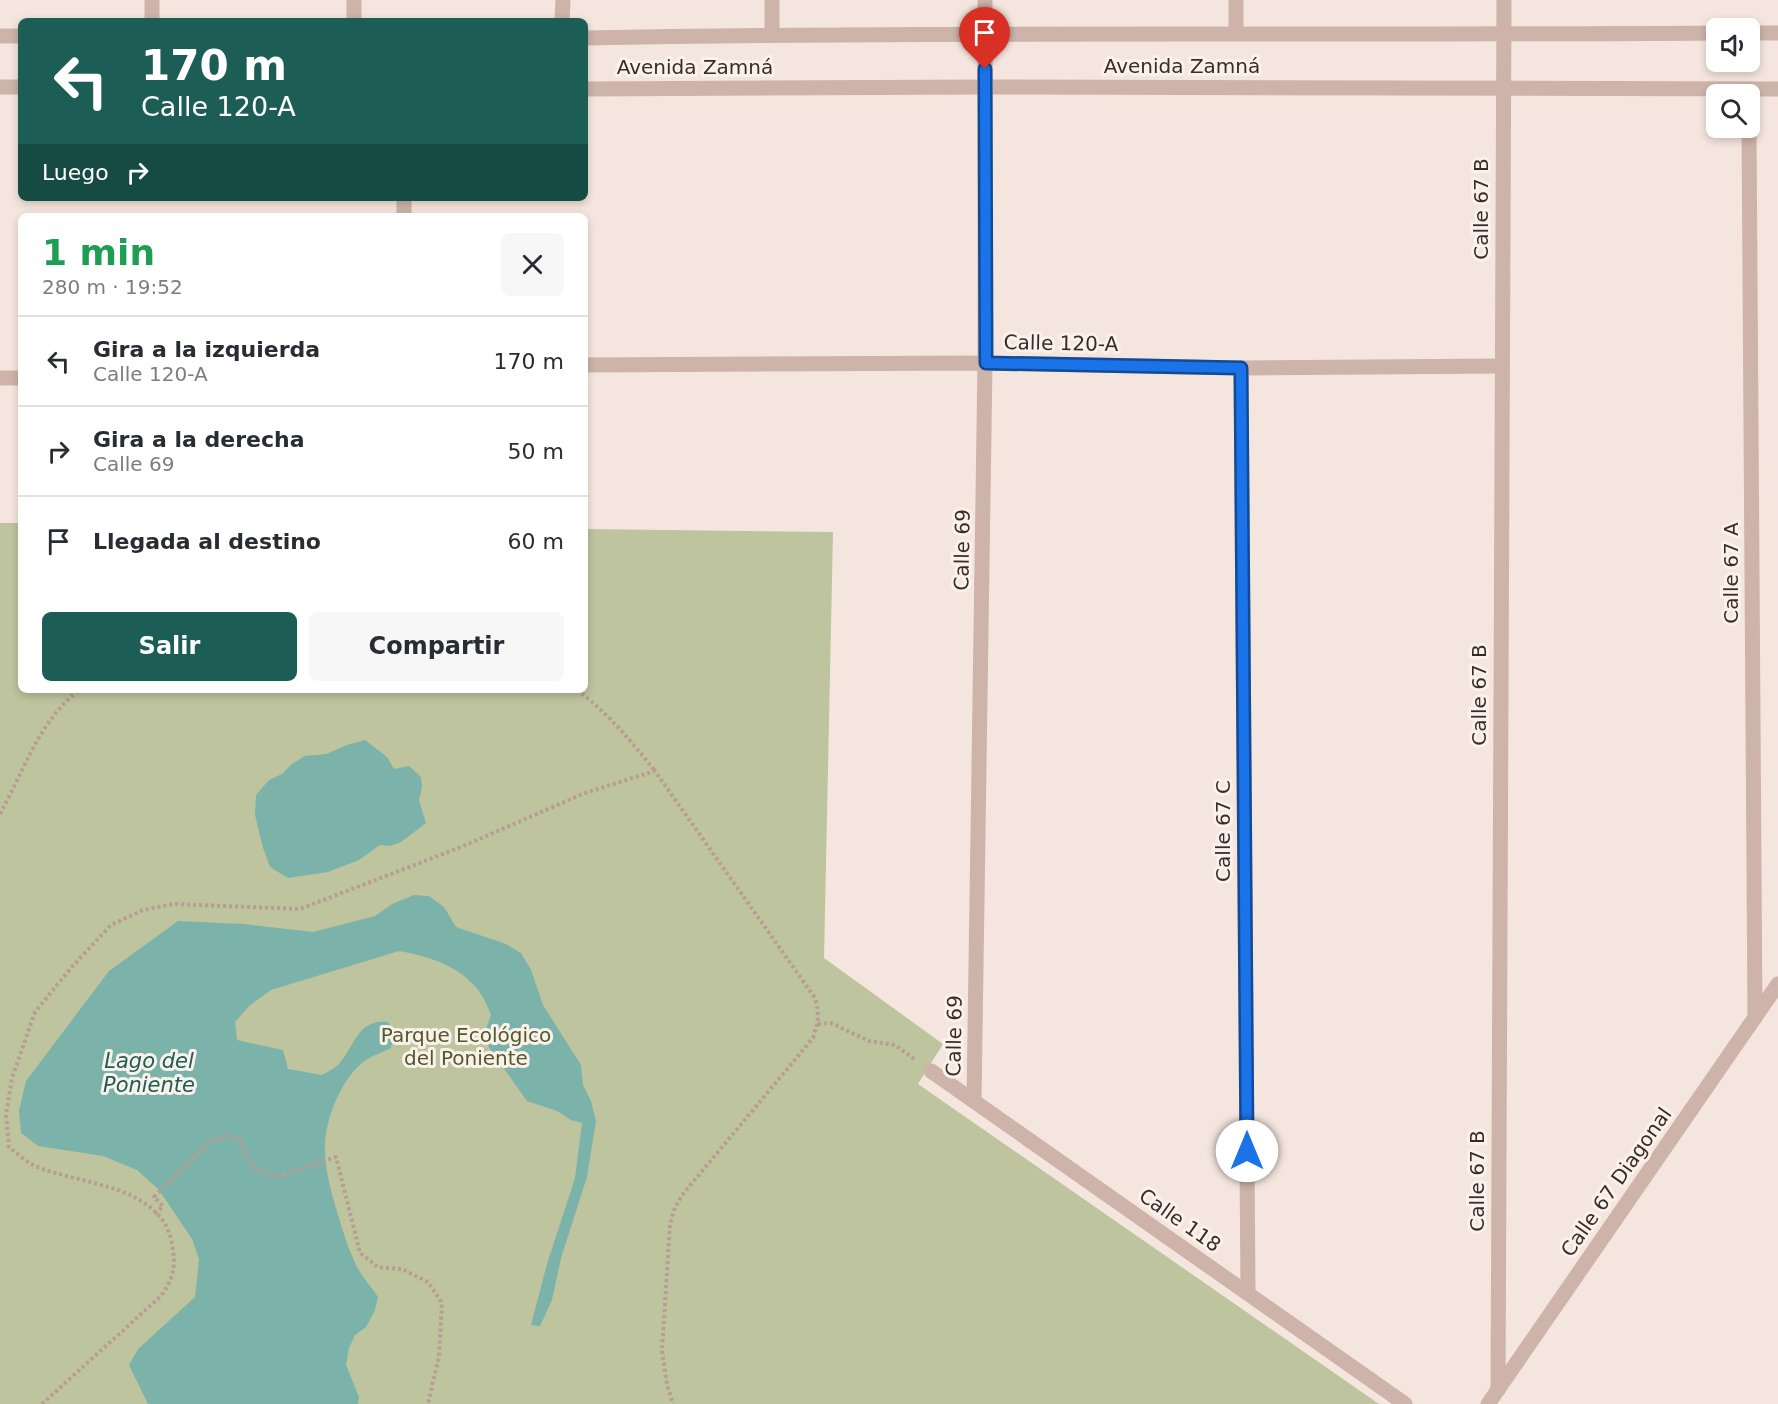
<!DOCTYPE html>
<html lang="es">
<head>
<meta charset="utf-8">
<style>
	:root { --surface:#fff; --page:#f7f7f7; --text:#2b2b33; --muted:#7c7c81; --line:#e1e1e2; --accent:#1c5e56 }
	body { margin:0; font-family:"DejaVu Sans",sans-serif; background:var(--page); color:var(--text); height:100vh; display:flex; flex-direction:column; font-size:22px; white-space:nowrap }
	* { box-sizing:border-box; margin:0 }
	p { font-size:20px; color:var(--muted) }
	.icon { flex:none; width:33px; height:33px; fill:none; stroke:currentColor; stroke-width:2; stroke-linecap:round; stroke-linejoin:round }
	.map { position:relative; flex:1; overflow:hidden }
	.drawer { position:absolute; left:18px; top:213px; width:570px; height:480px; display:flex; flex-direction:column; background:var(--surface); border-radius:9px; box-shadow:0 3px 9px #0003 }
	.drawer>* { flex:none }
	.guide { position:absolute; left:18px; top:18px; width:570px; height:183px; border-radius:9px; box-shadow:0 3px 9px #0003; background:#1c5e56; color:#fff; overflow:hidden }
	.tools { position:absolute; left:1706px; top:18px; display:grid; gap:12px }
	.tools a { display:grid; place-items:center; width:54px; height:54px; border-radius:9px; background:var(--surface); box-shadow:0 3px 9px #0003; font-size:30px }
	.pin { position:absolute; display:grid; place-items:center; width:51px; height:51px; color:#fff; margin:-62px -26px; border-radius:50% 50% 50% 0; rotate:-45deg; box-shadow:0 0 6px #0007 }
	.pin .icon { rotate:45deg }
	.me { position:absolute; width:66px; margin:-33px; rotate:0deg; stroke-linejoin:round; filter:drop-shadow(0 0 4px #0008) }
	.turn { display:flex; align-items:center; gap:21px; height:126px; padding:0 24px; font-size:27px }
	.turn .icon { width:78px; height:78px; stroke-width:2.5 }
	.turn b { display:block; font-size:42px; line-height:51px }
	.then { display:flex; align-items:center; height:57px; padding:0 24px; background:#0003; gap:12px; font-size:22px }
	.round { display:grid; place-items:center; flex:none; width:63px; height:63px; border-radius:9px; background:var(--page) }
	.head { display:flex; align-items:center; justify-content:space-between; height:102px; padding:0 24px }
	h1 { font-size:36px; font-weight:700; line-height:45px; color:#1e9e55 }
	.cta { display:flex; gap:12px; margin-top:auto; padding:12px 24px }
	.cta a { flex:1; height:69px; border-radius:9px; background:var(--accent); color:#fff; font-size:24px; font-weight:700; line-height:69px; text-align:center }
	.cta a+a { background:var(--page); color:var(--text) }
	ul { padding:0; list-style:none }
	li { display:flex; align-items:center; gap:18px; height:90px; padding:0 24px; border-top:2px solid var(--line) }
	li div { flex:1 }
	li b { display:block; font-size:22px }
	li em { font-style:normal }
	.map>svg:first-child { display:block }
	.green { fill:#bec49d }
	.water { fill:#7bb3ab }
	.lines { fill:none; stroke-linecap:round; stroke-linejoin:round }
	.path { stroke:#b99c93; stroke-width:4; stroke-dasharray:3 3; stroke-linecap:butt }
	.minor { stroke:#cdb3a9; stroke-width:15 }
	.route-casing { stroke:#114b97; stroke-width:15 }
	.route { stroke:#1a73e8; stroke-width:10 }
	.labels { text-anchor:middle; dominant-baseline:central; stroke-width:6; stroke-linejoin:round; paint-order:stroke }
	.street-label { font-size:20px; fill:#3a2b29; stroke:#fbf1eb }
	.park-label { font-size:20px; fill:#51592b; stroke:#fbf1eb }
	.water-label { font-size:21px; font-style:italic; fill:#1c5e56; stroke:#fbf1eb }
</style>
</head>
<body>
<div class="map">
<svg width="1778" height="1404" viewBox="0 0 1778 1404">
	<rect width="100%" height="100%" fill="#f4e6de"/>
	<polygon class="green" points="0,523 21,523 21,690 585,690 585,529 833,532 824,958 943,1044 918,1084 1379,1404 0,1404"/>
	<g class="water">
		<polygon points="365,740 387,757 394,769 409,766 421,777 422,787 419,800 426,823 401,842 390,846 380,845 359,860 328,872 288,878 270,867 263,848 255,815 256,795 269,780 282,774 292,764 305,756 326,754 347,745"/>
		<path d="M414 895 429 896 444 907 456 927 506 944 521 953 531 970 543 1005 581 1065 583 1085 591 1101 596 1121 587 1177 561 1258 552 1300 540 1326 531 1325 547 1264 575 1178 582 1123 571 1120 557 1111 527 1101 488 1046 486 1029 491 1015C488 1008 485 1000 481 994 463 967 429 956 399 951L271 990 249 1006 235 1022 237 1040 283 1050 288 1069 322 1075C327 1072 334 1069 338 1065 354 1048 357 1018 388 1022L394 1033 391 1048C383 1052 374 1055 366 1060 341 1077 323 1123 325 1153 326 1174 332 1195 338 1215 344 1234 351 1259 362 1275 367 1283 373 1289 378 1297L375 1310 366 1327 355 1335 349 1348 346 1365 359 1397 358 1404H148L129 1365 138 1349 195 1297 199 1259 192 1239 159 1190 137 1170 103 1156 38 1146 21 1133 19 1111 26 1081 109 971 178 921 244 924 313 932 375 916 392 904Z"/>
	</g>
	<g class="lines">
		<g class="path">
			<path d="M577 690C607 712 632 742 655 771"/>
			<path d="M0 814C24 771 39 721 79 690"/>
			<polyline points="818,1024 831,1023 869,1041 895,1045 914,1059"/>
			<polyline points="155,1214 163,1206 154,1197 210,1141 226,1136 241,1139 247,1157 257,1170 276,1177 336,1157 360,1253 378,1267 402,1269 428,1282 442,1303 439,1356 428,1404"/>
			<path d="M42 1404 161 1296C174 1277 176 1267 172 1244 162 1184 79 1185 35 1166 26 1162 17 1153 9 1147L6 1115 12 1078 35 1012 71 968 111 925 143 910 173 904 300 909 461 847 585 793 655 771 815 998C820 1014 818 1023 813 1038L683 1194 675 1207 670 1225 662 1351 667 1384 673 1404"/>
		</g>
		<g class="minor">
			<polyline points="152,21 152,0"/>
			<polyline points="354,21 354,0"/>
			<polyline points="562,21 563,0"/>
			<polyline points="1236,33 1236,0"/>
			<polyline points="1749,33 1778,33"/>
			<polyline points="772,34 772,0"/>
			<polyline points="0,36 21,36"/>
			<path d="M585 38C962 31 1339 36 1716 33"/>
			<polyline points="0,87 21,87"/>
			<polyline points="585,89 985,87 1778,89"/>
			<polyline points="1749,128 1755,1018"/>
			<polyline points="404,216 404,198"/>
			<polyline points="585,365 985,363 1241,368 1501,366"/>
			<polyline points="1241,368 1248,1293"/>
			<polyline points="0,378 21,378"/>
			<polyline points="931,1071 1405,1404"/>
			<polyline points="974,1101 985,363 985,0"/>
			<polyline points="1498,1390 1504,0"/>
			<polyline points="1488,1404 1778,984"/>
		</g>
	</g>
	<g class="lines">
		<g class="route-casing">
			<polyline id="route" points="985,69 986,363 1241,368 1247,1151"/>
		</g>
		<use href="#route" class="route"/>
	</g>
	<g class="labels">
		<g class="street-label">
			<text x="1182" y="66">Avenida Zamná</text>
			<text x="695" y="67">Avenida Zamná</text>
			<text transform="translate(1481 209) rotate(-90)">Calle 67 B</text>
			<text transform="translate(1061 343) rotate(1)">Calle 120-A</text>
			<text transform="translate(962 550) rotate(-89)">Calle 69</text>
			<text transform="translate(1731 573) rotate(-90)">Calle 67 A</text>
			<text transform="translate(1479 695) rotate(-90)">Calle 67 B</text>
			<text transform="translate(1223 831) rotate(-90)">Calle 67 C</text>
			<text transform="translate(954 1036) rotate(-89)">Calle 69</text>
			<text transform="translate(1477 1181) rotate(-90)">Calle 67 B</text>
			<text transform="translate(1616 1182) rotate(-55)">Calle 67 Diagonal</text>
			<text transform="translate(1180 1220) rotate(35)">Calle 118</text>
		</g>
		<g class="park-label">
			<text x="466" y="1035">Parque Ecológico<tspan x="466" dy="23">del Poniente</tspan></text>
		</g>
		<g class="water-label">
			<text x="149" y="1061">Lago del<tspan x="149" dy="24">Poniente</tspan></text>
		</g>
	</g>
</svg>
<div class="tools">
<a><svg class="icon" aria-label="sound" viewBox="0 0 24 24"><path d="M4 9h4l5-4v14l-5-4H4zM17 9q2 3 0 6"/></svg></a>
<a><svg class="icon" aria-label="search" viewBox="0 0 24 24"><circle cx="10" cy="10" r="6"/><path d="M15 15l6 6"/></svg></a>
</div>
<div class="pin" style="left:985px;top:69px;background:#d93025"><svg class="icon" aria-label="arrive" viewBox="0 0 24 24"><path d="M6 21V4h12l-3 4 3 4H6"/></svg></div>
<svg class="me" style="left:1247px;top:1151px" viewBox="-20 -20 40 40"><circle r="19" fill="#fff"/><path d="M0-13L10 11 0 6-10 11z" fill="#1a73e8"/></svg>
<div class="guide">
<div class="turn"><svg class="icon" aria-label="left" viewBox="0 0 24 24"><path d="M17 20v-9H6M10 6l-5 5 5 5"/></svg><div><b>170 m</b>Calle 120-A</div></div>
<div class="then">Luego<svg class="icon" aria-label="right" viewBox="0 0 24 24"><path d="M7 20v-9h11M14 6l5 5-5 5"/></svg></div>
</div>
<section class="drawer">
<div class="head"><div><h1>1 min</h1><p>280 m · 19:52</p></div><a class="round"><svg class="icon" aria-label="close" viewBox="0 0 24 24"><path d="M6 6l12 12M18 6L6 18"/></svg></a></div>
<ul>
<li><svg class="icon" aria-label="left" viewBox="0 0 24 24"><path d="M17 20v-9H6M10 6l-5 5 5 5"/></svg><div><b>Gira a la izquierda</b><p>Calle 120-A</p></div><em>170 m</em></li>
<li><svg class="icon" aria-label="right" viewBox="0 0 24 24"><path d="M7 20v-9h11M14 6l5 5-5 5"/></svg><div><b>Gira a la derecha</b><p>Calle 69</p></div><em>50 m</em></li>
<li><svg class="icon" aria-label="arrive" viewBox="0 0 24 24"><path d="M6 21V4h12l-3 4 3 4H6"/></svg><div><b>Llegada al destino</b></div><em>60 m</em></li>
</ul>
<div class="cta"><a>Salir</a><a>Compartir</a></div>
</section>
</div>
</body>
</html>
